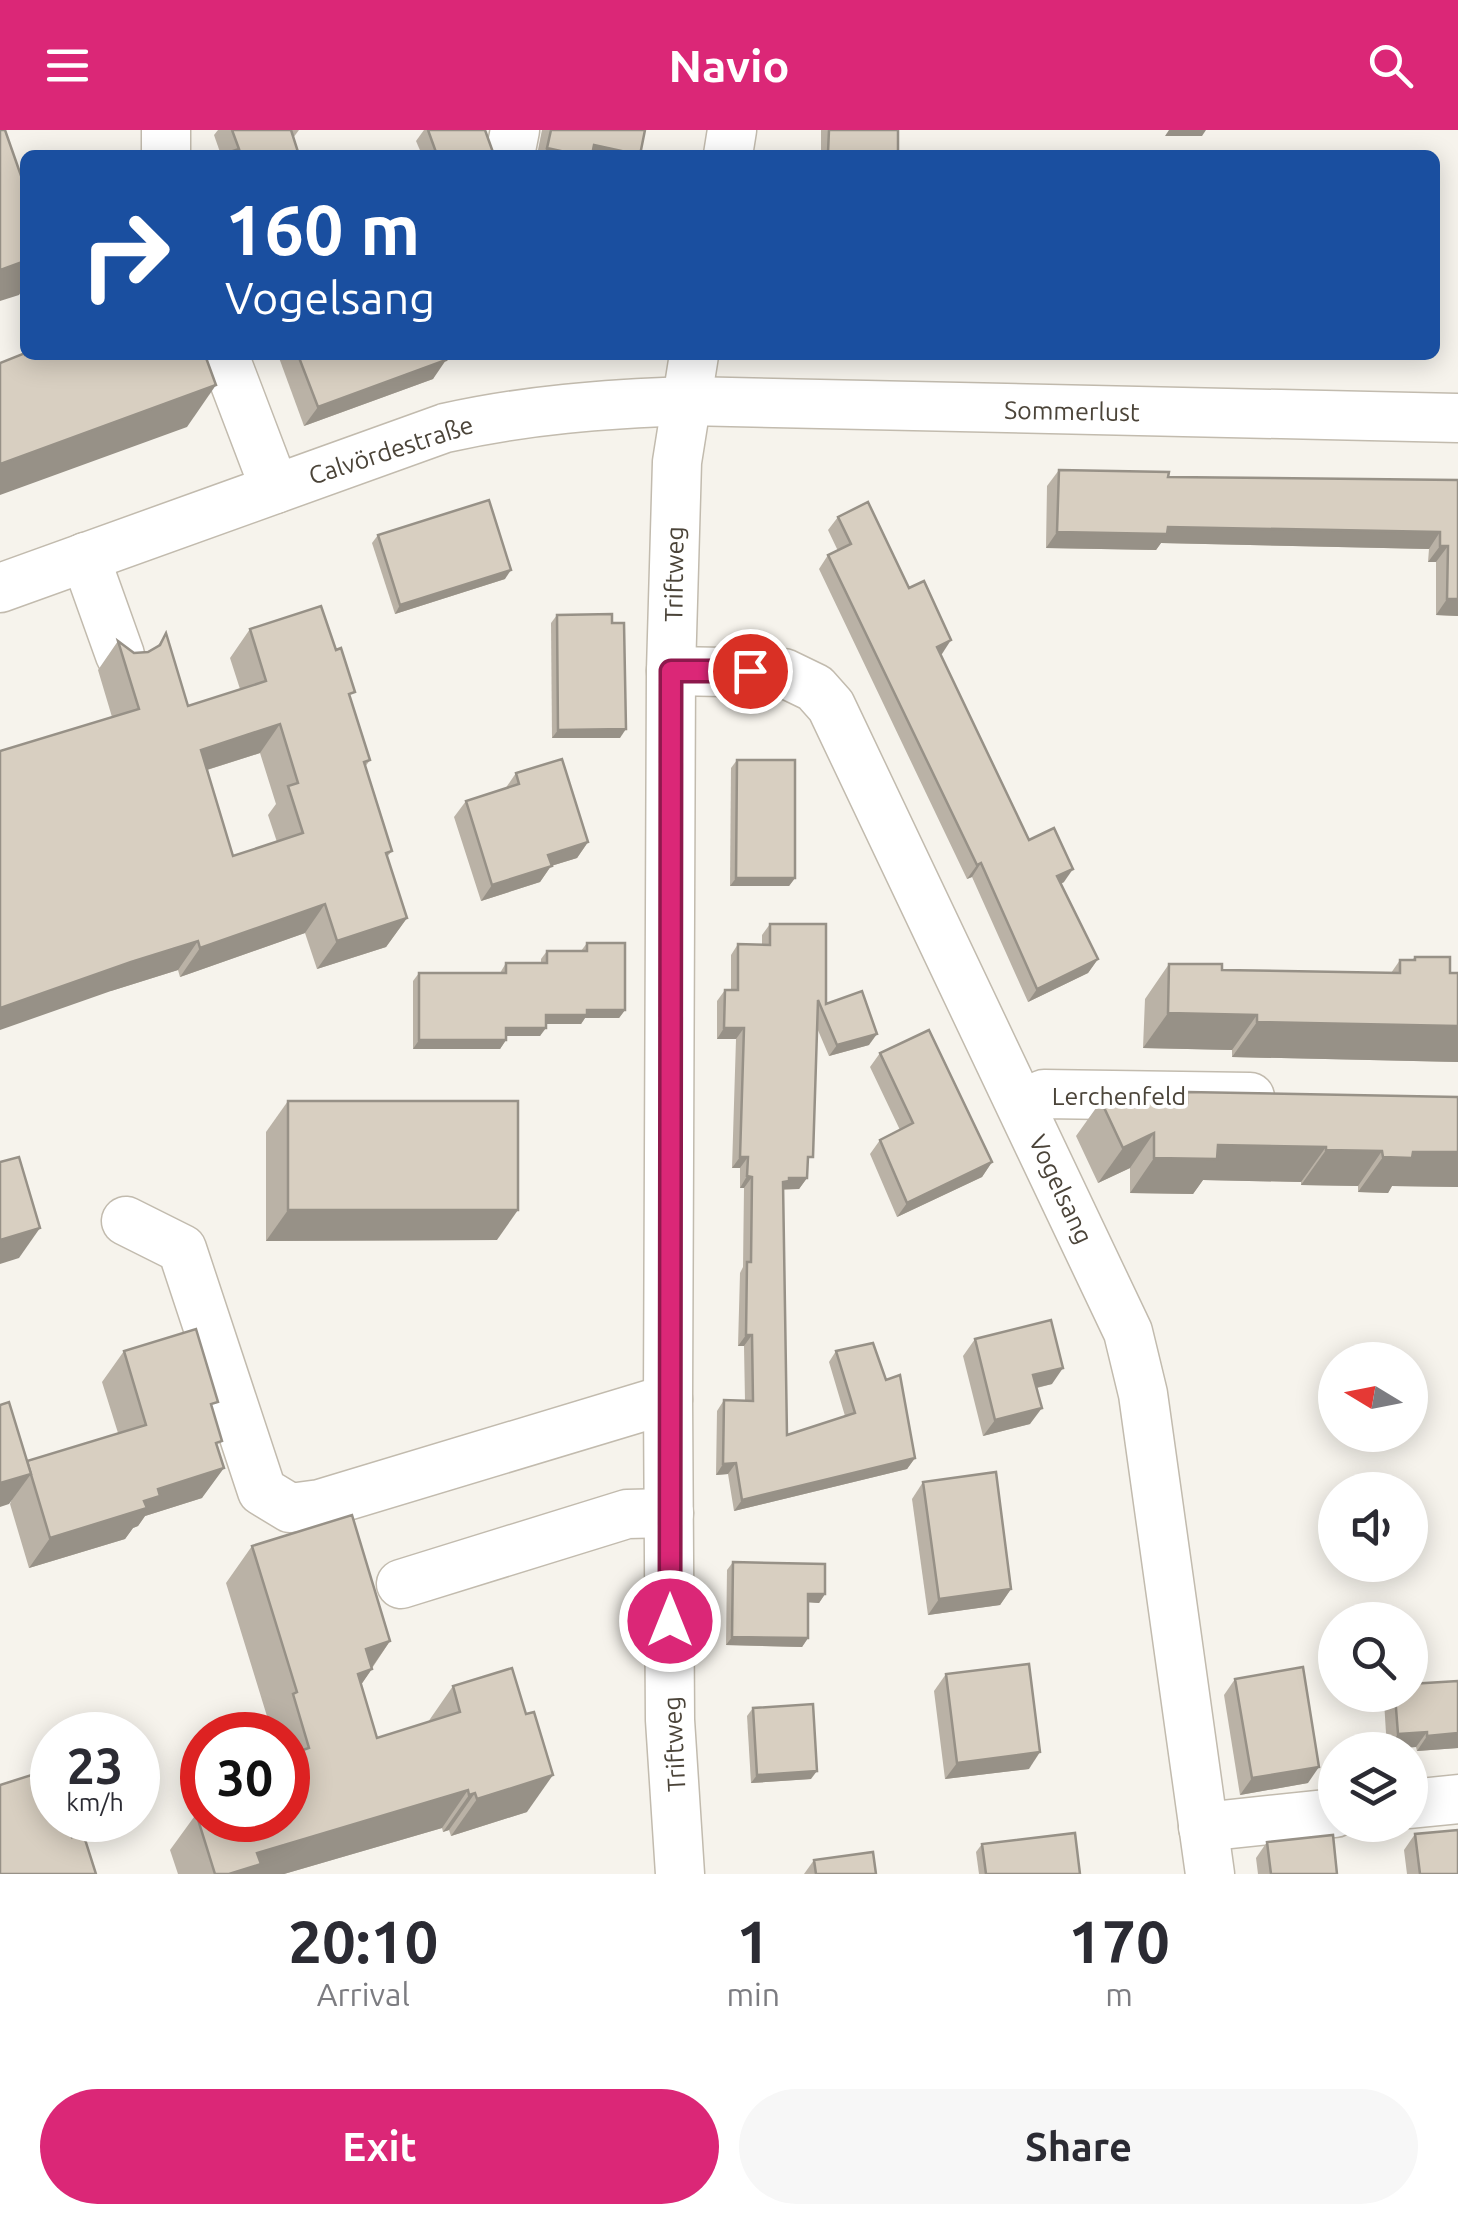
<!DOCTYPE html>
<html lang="en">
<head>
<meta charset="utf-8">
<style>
	:root { --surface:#fff; --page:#f7f7f7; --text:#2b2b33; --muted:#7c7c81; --accent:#db2777 }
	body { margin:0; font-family:Ubuntu,sans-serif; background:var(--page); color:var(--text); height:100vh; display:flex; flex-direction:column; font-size:38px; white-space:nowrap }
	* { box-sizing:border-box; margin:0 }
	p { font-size:32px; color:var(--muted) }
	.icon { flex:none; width:55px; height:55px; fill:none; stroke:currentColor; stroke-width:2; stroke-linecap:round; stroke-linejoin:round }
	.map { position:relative; height:1744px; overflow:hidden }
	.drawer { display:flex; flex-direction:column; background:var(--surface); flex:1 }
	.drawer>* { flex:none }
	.banner { position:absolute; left:20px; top:20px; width:1420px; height:210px; border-radius:15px; box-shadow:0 5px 25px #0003; background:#1a4fa0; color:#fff; overflow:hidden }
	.needle { width:65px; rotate:280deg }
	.tools { position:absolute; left:1318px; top:1212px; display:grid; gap:20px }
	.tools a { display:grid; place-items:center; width:110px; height:110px; border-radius:50%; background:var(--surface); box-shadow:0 5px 25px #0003; font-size:50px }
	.speed { position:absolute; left:30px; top:1582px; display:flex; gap:20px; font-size:50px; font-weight:700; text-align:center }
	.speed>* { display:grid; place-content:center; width:130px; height:130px; border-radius:50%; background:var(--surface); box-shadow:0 5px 25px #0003; line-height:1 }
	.speed small { font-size:25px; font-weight:400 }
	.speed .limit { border:15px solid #d22; background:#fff; color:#111 }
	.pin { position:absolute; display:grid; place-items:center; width:85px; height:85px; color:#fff; margin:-42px; border:5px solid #fff; border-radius:50%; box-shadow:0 2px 10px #0007 }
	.me { position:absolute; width:110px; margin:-55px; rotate:0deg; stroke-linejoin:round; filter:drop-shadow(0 0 8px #0008) }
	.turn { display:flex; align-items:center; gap:35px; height:210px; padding:0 40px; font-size:45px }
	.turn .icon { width:130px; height:130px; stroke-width:2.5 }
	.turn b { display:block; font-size:70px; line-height:85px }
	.eta { display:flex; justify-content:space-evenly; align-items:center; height:170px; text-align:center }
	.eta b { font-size:60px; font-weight:700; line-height:70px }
	.action { display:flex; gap:20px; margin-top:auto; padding:20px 40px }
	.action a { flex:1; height:115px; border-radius:60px; background:var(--accent); color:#fff; font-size:40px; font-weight:700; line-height:115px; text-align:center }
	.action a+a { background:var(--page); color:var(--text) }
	header { display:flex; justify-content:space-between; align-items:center; height:130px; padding:0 40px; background:var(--accent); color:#fff; font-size:45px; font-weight:700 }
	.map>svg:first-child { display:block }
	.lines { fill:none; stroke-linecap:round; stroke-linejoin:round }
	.minor-casing { stroke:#c2bbae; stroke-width:51 }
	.minor { stroke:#fff; stroke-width:48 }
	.wall { fill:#bab2a6; fill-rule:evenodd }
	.shaded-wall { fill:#979187 }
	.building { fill:#d8cfc1; stroke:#979187; stroke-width:2.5; fill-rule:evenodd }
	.route-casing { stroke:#8e194d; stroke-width:25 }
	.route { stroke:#db2777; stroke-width:18 }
	.labels { text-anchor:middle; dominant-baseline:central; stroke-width:8; stroke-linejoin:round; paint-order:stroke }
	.street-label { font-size:25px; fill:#4b4439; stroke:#fff }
</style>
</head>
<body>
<header><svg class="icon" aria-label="menu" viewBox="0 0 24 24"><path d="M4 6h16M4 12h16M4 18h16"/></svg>Navio<svg class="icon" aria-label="search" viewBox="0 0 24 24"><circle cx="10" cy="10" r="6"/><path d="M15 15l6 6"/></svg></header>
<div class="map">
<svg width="1458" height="1744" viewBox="0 0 1458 1744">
	<rect width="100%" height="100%" fill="#f6f3ec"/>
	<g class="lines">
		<g class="minor-casing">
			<g id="minor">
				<polyline points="166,0 166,25"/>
				<polyline points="510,25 515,0"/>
				<polyline points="728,25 732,0"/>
				<polyline points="224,225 275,359"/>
				<polyline points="85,427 120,525"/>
				<path d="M0 458 445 298C525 280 605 274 687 271L1458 288"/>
				<polyline points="671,541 784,543 815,558 831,576 1128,1202 1143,1264 1210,1744"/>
				<polyline points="1021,975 1044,964 1250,967"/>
				<polyline points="126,1091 182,1119 262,1361 290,1378 320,1374 668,1269"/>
				<polyline points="401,1454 627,1384 669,1383"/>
				<polyline points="1410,1674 1458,1669"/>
				<polyline points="1203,1697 1335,1683"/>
				<polyline points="680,1744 670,1590 668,1269 671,541 677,332 694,225"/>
			</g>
		</g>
		<use href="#minor" class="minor"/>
	</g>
	<g class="wall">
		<polygon points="218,0 299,0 293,8 221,25 214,5"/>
		<polygon points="424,0 485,0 494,25 422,25 416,11"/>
		<polygon points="542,0 645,0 640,25 537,25"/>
		<polygon points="821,0 898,0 898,25 810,25 812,23 821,23"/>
		<polygon points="278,225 444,225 433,249 304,296"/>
		<polygon points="1059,340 1168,347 1458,350 1458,486 1436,485 1436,432 1428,432 1429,419 1161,413 1156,420 1046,418 1047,356"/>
		<polygon points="838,387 942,524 940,524 1029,710 1064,752 1061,754 1098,829 1088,843 1028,872 972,747 967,749 819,439 828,425 838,421 828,400"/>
		<polygon points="378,405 505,449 395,484 372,413"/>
		<polygon points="557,485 612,493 620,608 552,608 551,493"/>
		<path d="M250 499 350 568 370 630 365 637 392 721 387 727 407 788 386 817 317 839 305 803 180 847 178 840 111 861 112 587 98 540 118 511 134 523 148 522 157 517 166 503 188 576 240 559 230 528ZM260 623 276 674 268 685 277 712 233 726 207 640Z"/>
		<polygon points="737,630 795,748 789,756 730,756 731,638"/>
		<polygon points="516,643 588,712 577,728 551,736 540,752 481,771 454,687 466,671 505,659"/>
		<polygon points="770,794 826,874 869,915 829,926 817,898 807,1048 799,1059 783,1060 787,1305 845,1286 829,1232 836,1221 886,1250 915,1328 907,1339 734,1381 728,1344 716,1345 717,1281 724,1270 745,1271 744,1216 738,1216 740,1143 743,1137 744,1058 740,1058 740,1038 732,1038 736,909 717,909 717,871 725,860 731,860 731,825 738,814 762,814 762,805"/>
		<polygon points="587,813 625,880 619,888 585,888 581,894 546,894 540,906 506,906 506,910 500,919 413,919 413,851 419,843 500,843 506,833 541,833 541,829 547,821 581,821"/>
		<polygon points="1415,827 1450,843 1458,843 1458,932 1232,927 1232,920 1143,918 1145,869 1169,834 1222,840 1391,843 1400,830 1412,830"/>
		<polygon points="880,923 992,1032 982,1047 897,1087 870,1024 880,1010 900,1000 870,937"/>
		<polygon points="1187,962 1458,967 1458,1057 1392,1056 1388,1063 1358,1062 1358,1056 1301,1055 1301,1052 1203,1050 1193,1064 1130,1063 1130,1038 1098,1053 1076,1006 1101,971 1179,973"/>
		<polygon points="288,971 497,1110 266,1111 266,1002"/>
		<polygon points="975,1209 1052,1254 1037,1258 1030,1294 983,1306 963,1226"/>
		<polygon points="124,1221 213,1280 217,1318 202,1368 145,1386 138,1396 133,1398 125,1409 29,1438 10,1374 27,1331 118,1303 102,1252"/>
		<polygon points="923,1352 1011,1459 1000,1475 928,1485 912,1369"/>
		<polygon points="252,1416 390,1511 361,1555 377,1608 428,1592 453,1556 527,1682 451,1706 449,1700 443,1702 442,1698 284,1744 178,1744 170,1720 202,1676 202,1690 288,1690 288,1605 268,1605 267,1601 270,1596 226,1453"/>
		<polygon points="733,1432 825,1464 819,1473 808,1472 808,1508 802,1517 726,1515 727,1440"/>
		<polygon points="946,1544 1029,1639 945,1649 934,1561"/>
		<polygon points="1235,1549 1308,1653 1240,1665 1224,1565"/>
		<polygon points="1458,1551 1458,1618 1417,1621 1416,1617 1387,1619 1384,1571 1387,1565 1410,1565"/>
		<polygon points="753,1578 811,1649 751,1653 747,1586"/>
		<polygon points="1415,1704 1458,1744 1407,1744 1404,1720"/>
		<polygon points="1267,1712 1337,1744 1258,1744 1256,1728"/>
		<polygon points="982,1714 1080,1744 979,1744 976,1722"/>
		<polygon points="814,1730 876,1744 804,1744"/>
	</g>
	<g class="shaded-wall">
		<polygon points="1169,0 1206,0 1202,6 1165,6"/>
		<polygon points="594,15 639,25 587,25"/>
		<polygon points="547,18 579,25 542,25"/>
		<polygon points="25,131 25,156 19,165 0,171 0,140"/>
		<polygon points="446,230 433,249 304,296 318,277"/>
		<polygon points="216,255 187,297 0,365 0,334"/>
		<polygon points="1168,397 1440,402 1429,419 1161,413 1156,420 1046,418 1057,402"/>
		<polygon points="1440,416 1448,416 1436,432 1428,432"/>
		<polygon points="511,440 505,449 395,484 400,475"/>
		<polygon points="1447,469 1458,469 1458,486 1436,485"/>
		<polygon points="951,510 942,524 927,530 937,517"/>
		<polygon points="280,594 260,623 181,648 201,620"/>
		<polygon points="626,599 620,608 552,608 558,600"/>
		<polygon points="588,712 577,728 551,736 540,752 481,771 492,755 548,725"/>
		<polygon points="981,733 972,747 967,749 977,735"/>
		<polygon points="1073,739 1064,752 1048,760 1057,746"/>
		<polygon points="736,748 795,748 789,756 730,756"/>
		<polygon points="325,774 305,803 180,847 200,818"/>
		<polygon points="407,788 386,817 317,839 337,811"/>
		<polygon points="198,811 178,840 111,861 0,900 0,878 131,832"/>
		<polygon points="1098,829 1088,843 1028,872 1037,859"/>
		<polygon points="587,880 625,880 619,888 585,888 581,894 541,894 546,885"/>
		<polygon points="1168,883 1257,885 1232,920 1143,918"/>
		<polygon points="1257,892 1458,896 1458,932 1232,927"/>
		<polygon points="506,898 546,898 540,906 500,906"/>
		<polygon points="724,898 744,898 736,909 717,909"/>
		<polygon points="877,904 869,915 829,926 837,915"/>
		<polygon points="419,910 506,910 500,919 413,919"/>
		<polygon points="1154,1003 1130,1038 1098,1053 1123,1018"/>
		<polygon points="1218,1015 1326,1017 1301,1052 1203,1050 1193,1064 1130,1063 1154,1028"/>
		<polygon points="1326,1020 1382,1021 1358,1056 1301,1055"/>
		<polygon points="1413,1022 1458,1022 1458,1057 1392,1056 1388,1063 1358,1062 1383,1027"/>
		<polygon points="740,1027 748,1027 740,1038 732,1038"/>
		<polygon points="992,1032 982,1047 897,1087 907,1073"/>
		<polygon points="747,1046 752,1047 744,1058 740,1058"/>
		<polygon points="789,1048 807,1048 799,1059 784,1059 782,1062 783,1052"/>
		<polygon points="288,1080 518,1080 497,1110 266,1111"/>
		<polygon points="40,1098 19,1128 0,1134 0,1110"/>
		<polygon points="746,1205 752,1205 744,1216 738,1216"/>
		<polygon points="1063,1238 1052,1254 1022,1261 1033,1245"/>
		<polygon points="1042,1278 1030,1294 983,1306 995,1290"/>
		<polygon points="915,1328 907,1339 734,1381 742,1370"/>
		<polygon points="736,1333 728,1344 716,1345 723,1334"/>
		<polygon points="224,1338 202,1368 145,1386 138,1396 133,1398 125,1409 29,1438 50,1408 158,1359"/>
		<polygon points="31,1344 9,1374 0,1377 0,1353"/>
		<polygon points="1011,1459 1000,1475 928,1485 939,1469"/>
		<polygon points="808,1464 825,1464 819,1473 803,1472"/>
		<polygon points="732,1507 808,1508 802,1517 726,1515"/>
		<polygon points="390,1511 370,1540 372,1539 346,1576 366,1519"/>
		<polygon points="1427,1602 1416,1617 1387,1619 1398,1604"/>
		<polygon points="1458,1603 1458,1618 1417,1621 1427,1606"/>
		<polygon points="1040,1622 1029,1639 945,1649 957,1633"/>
		<polygon points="1319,1637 1308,1653 1240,1665 1252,1648"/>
		<polygon points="817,1641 811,1649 751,1653 757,1645"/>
		<polygon points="553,1645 527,1682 451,1706 477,1669"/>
		<polygon points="468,1660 442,1698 284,1744 229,1744 257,1723"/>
		<polygon points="475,1663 449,1700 443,1702 469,1665"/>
	</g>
	<g class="building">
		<polygon points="0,0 5,0 25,57 25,131 0,140"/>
		<polygon points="232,0 292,0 291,0 299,25 221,25 239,19"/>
		<polygon points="428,0 485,0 494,25 437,25"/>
		<polygon points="551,0 645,0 640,25 594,15 592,25 579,25 547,18"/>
		<polygon points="829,0 898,0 898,25 812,25 812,23 828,23"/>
		<polygon points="25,223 25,225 205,225 216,255 0,334 0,233"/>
		<polygon points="298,225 444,225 446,230 318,277"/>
		<polygon points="1059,340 1169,342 1168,347 1458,350 1458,469 1447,469 1448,416 1440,416 1440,402 1168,397 1167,404 1057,402"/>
		<polygon points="489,370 511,440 400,475 378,405"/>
		<polygon points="868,372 909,458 924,451 951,510 937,517 1029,710 1054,698 1073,739 1057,746 1098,829 1037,859 981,733 977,735 828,425 851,414 838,387"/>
		<path d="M321 476 336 520 341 518 355 562 349 564 370 630 364 632 392 721 386 723 407 788 337 811 325 774 200 818 198 811 131 832 0 878V621L139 579 118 511 134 523 148 522 160 515 166 503 188 576 266 551 250 499ZM280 594 298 653 288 656 303 703 233 726 201 620Z"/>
		<polygon points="612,484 612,493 624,493 626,599 558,600 557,485"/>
		<polygon points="562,629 588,712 548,725 552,736 492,755 466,671 519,654 516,643"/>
		<polygon points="737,630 795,630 795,748 736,748"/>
		<polygon points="770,794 826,794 826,874 862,861 877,904 837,915 818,870 813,1027 808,1027 807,1048 789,1048 789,1051 783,1052 787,1305 855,1283 836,1221 873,1213 886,1250 900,1245 915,1328 742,1370 736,1333 723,1334 724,1270 753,1271 752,1205 746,1205 747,1132 751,1132 752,1047 747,1046 748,1027 740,1027 744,898 724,898 725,860 738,860 738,814 770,815"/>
		<polygon points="587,813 625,813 625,880 587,880 587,885 546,885 546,898 506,898 506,910 419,910 419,843 506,843 506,833 547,833 547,821 587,821"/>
		<polygon points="1415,827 1450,827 1450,843 1458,843 1458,896 1257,892 1257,885 1168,883 1169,834 1222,834 1222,840 1400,843 1400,830 1415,830"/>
		<polygon points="929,900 992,1032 907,1073 880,1010 913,993 880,923"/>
		<polygon points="1187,962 1458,967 1458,1022 1413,1022 1412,1028 1383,1027 1382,1021 1326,1020 1326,1017 1218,1015 1217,1029 1154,1028 1154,1003 1123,1018 1101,971 1187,973"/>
		<rect x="288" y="971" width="230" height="109"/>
		<polygon points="19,1027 40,1098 0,1110 0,1032"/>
		<polygon points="1051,1190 1063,1238 1033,1245 1042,1278 995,1290 975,1209"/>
		<polygon points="196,1199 218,1272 211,1274 222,1311 216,1313 224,1338 158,1359 160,1366 144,1371 147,1378 50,1408 27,1331 146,1295 124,1221"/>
		<polygon points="9,1272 31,1344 0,1353 0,1275"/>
		<polygon points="996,1342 1011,1459 939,1469 923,1352"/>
		<polygon points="352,1385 390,1511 366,1519 372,1539 358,1544 377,1608 460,1582 453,1556 512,1538 526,1584 534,1582 553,1645 477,1669 475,1663 469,1665 468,1660 257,1723 261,1734 229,1744 215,1744 196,1683 202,1681 202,1690 288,1690 288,1625 309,1618 293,1564 297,1562 252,1416"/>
		<polygon points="733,1432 825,1434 825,1464 808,1464 808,1508 732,1507"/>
		<polygon points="1029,1534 1040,1622 957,1633 946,1544"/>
		<polygon points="1303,1537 1319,1637 1252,1648 1235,1549"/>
		<polygon points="1458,1551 1458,1603 1427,1606 1427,1602 1398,1604 1395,1565 1410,1565 1410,1554"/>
		<polygon points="813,1574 817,1641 757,1645 753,1578"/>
		<polygon points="41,1642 51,1674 52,1673 52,1690 67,1690 72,1707 83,1703 96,1744 0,1744 0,1655"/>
		<polygon points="1458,1700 1458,1744 1420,1744 1415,1704"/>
		<polygon points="1075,1703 1080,1744 986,1744 982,1714"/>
		<polygon points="1333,1705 1337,1744 1271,1744 1267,1712"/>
		<polygon points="873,1722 876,1744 816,1744 814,1730"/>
	</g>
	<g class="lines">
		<g class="route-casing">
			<polyline id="route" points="670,1491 671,541 750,541"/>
		</g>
		<use href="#route" class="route"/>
	</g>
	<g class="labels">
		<g class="street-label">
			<text transform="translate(1072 281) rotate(1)">Sommerlust</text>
			<text transform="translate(391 320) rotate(-18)">Calvördestraße</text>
			<text transform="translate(674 444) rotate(-89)">Triftweg</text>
			<text x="1119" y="966">Lerchenfeld</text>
			<text transform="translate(1061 1059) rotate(65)">Vogelsang</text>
			<text transform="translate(674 1614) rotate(-93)">Triftweg</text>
		</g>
	</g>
</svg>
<div class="tools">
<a><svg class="needle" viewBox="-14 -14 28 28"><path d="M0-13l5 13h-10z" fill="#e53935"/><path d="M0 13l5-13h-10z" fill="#7c7c81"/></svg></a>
<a><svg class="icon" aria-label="sound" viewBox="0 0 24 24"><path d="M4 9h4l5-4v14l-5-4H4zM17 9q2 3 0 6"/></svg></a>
<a><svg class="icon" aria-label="search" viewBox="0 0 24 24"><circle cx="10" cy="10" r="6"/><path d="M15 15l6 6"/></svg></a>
<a><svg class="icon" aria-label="layers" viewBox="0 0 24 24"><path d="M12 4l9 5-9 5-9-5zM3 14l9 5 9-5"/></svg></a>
</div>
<div class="speed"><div>23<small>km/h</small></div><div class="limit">30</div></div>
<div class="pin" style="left:750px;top:541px;background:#d93025"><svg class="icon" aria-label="arrive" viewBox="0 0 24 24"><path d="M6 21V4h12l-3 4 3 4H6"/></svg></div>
<svg class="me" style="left:670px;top:1491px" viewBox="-20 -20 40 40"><circle r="17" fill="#db2777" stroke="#fff" stroke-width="3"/><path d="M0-11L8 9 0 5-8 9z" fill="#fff"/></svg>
<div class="banner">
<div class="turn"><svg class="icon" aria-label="right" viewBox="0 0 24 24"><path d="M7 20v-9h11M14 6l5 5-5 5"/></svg><div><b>160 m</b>Vogelsang</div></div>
</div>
</div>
<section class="drawer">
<div class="eta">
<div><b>20:10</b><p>Arrival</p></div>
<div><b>1</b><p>min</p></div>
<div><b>170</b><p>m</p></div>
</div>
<div class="action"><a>Exit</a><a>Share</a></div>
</section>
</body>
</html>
